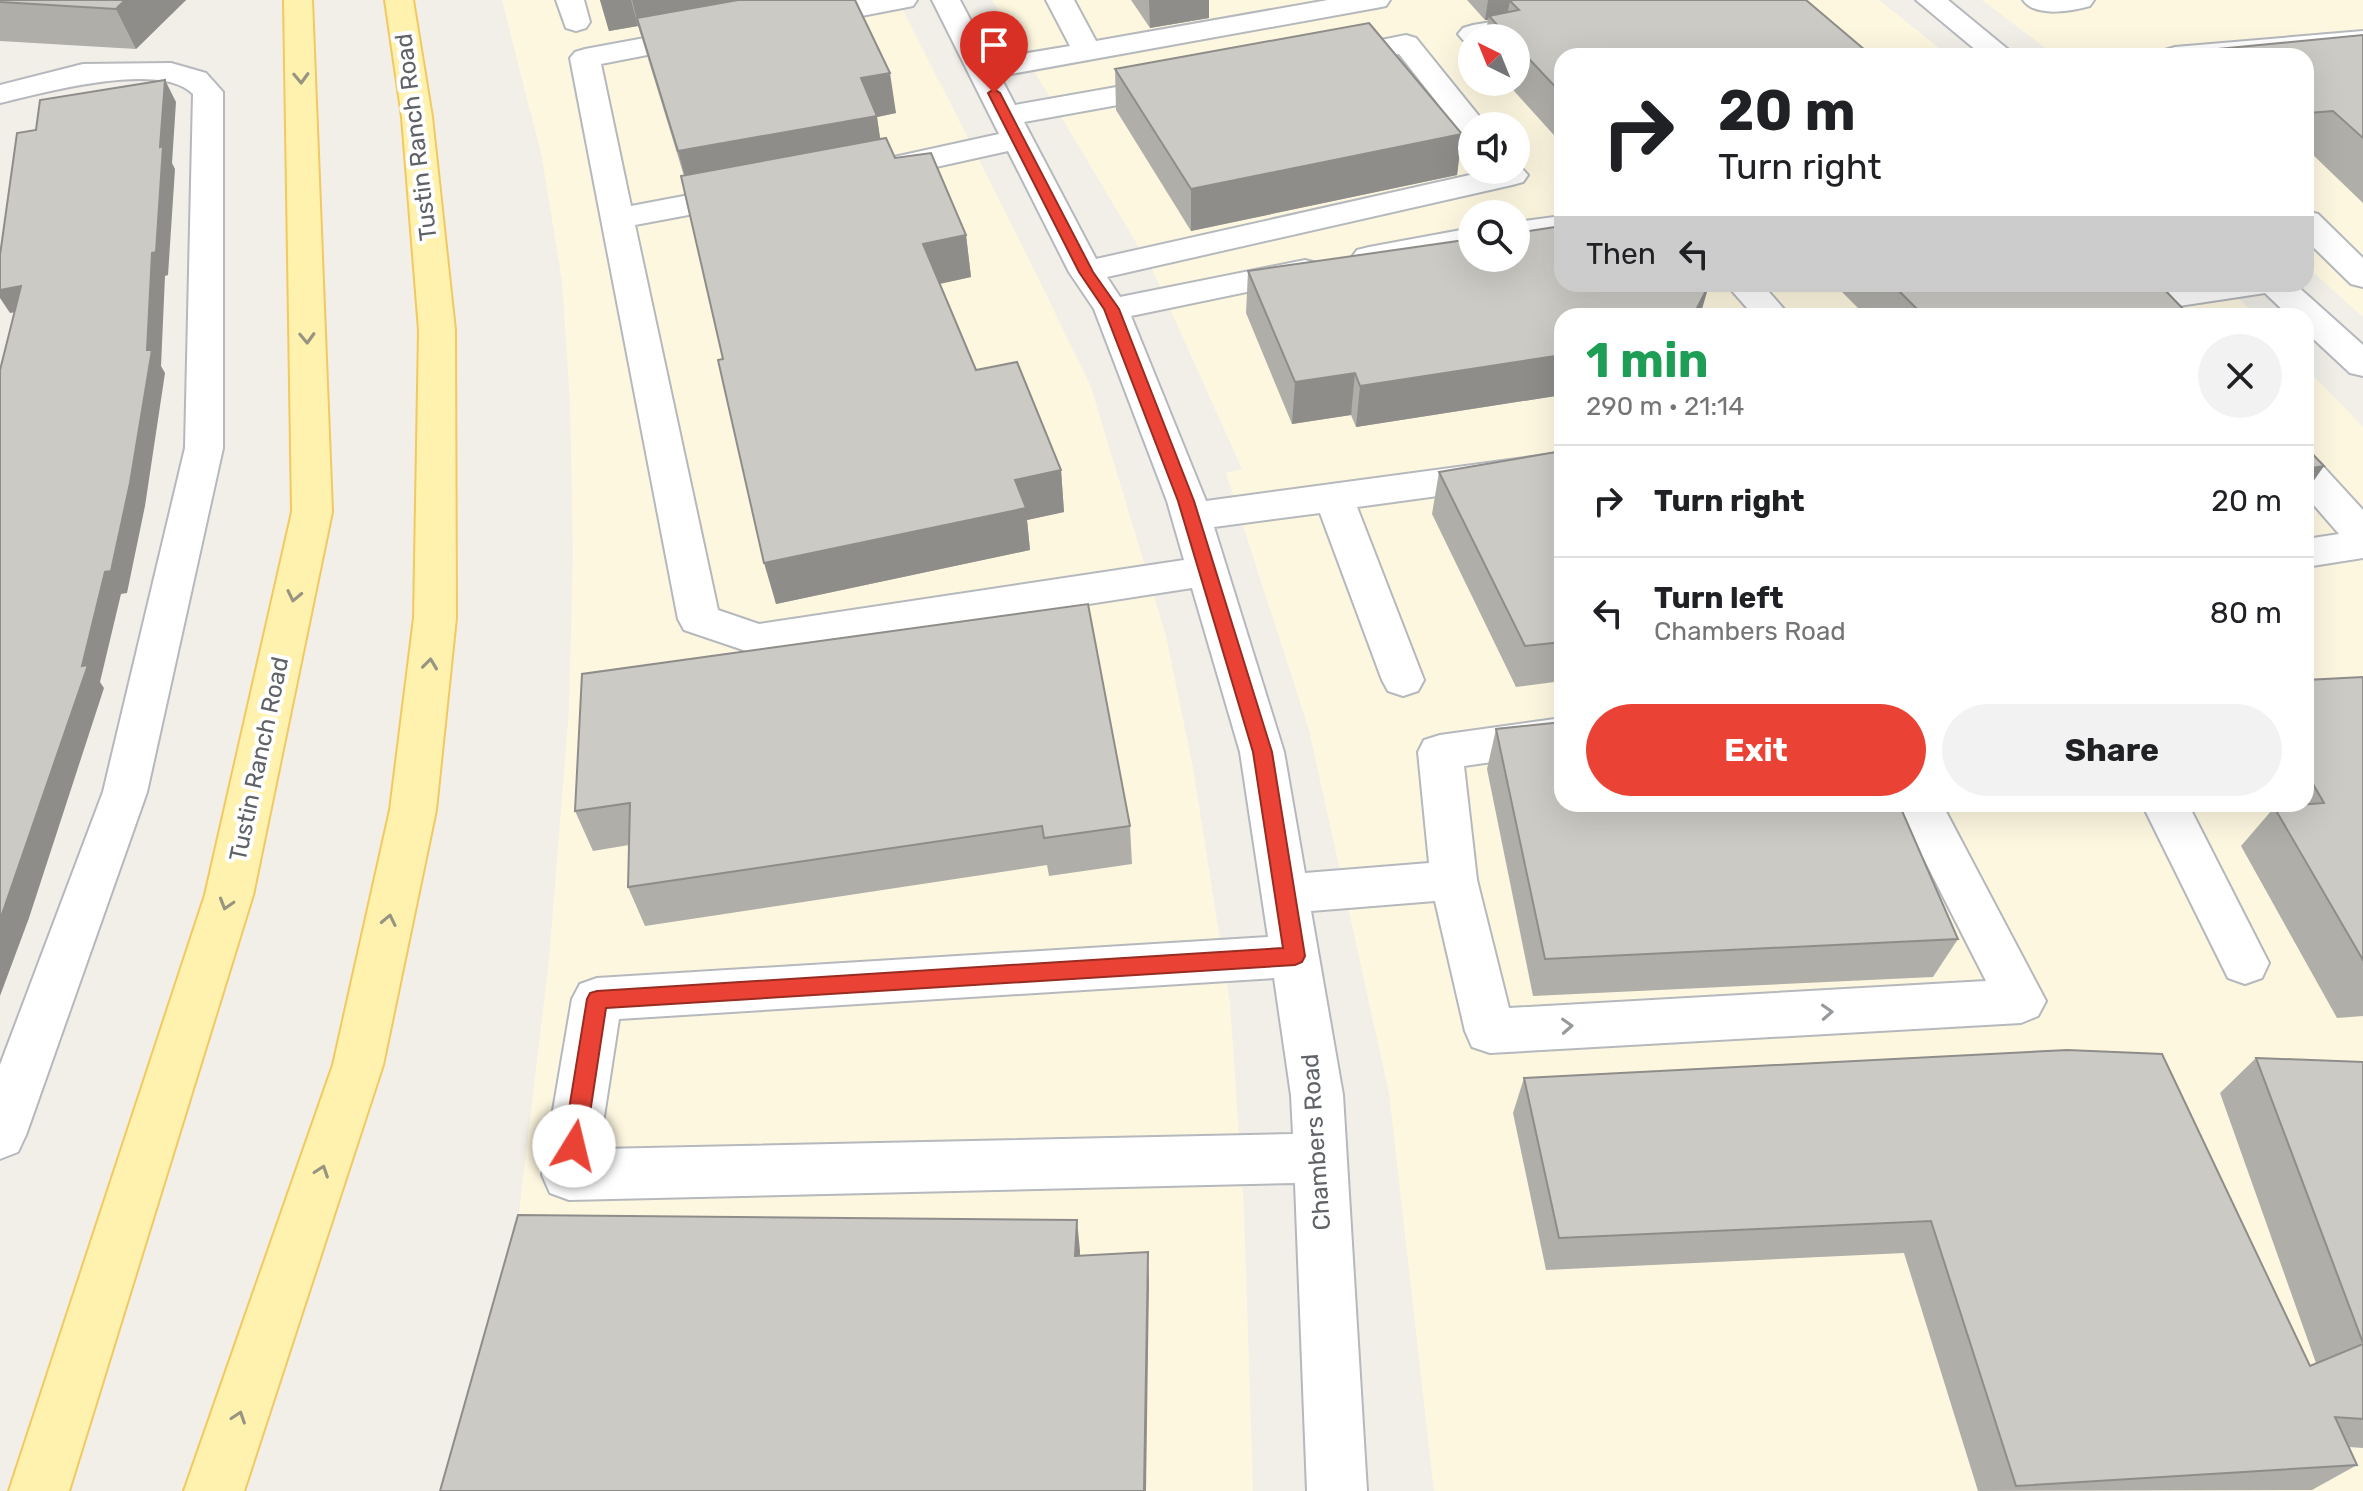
<!DOCTYPE html>
<html lang="en">
<head>
<meta charset="utf-8">
<style>
	:root { --surface:#fff; --page:#f2f2f2; --text:#202124; --muted:#757577; --line:#e0e0e0; --accent:#ea4335 }
	body { margin:0; font-family:Rubik,sans-serif; background:var(--page); color:var(--text); height:100vh; display:flex; flex-direction:column; font-size:30px; white-space:nowrap }
	* { box-sizing:border-box; margin:0 }
	p { font-size:26px; color:var(--muted) }
	.icon { flex:none; width:44px; height:44px; fill:none; stroke:currentColor; stroke-width:2; stroke-linecap:round; stroke-linejoin:round }
	.map { position:relative; flex:1; overflow:hidden }
	.sheet { position:absolute; left:1554px; top:308px; width:760px; height:504px; display:flex; flex-direction:column; background:var(--surface); border-radius:24px; box-shadow:0 8px 32px #0002 }
	.sheet>* { flex:none }
	.guide { position:absolute; left:1554px; top:48px; width:760px; height:244px; border-radius:24px; box-shadow:0 8px 32px #0002; background:#fff; color:var(--text); overflow:hidden }
	.needle { width:52px; rotate:317deg }
	.buttons { position:absolute; left:1458px; top:24px; display:grid; gap:16px }
	.buttons a { display:grid; place-items:center; width:72px; height:72px; border-radius:50%; background:var(--surface); box-shadow:0 8px 32px #0002; font-size:40px }
	.pin { position:absolute; display:grid; place-items:center; width:68px; height:68px; color:#fff; margin:-82px -34px; border-radius:50% 50% 50% 0; rotate:-45deg; box-shadow:0 0 8px #0007 }
	.pin .icon { rotate:45deg }
	.me { position:absolute; width:88px; margin:-44px; rotate:9deg; stroke-linejoin:round; filter:drop-shadow(0 0 6px #0008) }
	.turn { display:flex; align-items:center; gap:28px; height:168px; padding:0 32px; font-size:36px }
	.turn .icon { width:104px; height:104px; stroke-width:2.5 }
	.turn b { display:block; font-size:56px; line-height:68px }
	.then { display:flex; align-items:center; height:76px; padding:0 32px; background:#0003; gap:16px; font-size:30px }
	.round { display:grid; place-items:center; flex:none; width:84px; height:84px; border-radius:42px; background:var(--page) }
	.summary { display:flex; align-items:center; justify-content:space-between; height:136px; padding:0 32px }
	h1 { font-size:48px; font-weight:700; line-height:60px; color:#1e9e55 }
	.cta { display:flex; gap:16px; margin-top:auto; padding:16px 32px }
	.cta a { flex:1; height:92px; border-radius:48px; background:var(--accent); color:#fff; font-size:32px; font-weight:700; line-height:92px; text-align:center }
	.cta a+a { background:var(--page); color:var(--text) }
	ul { padding:0; list-style:none }
	li { display:flex; align-items:center; gap:24px; height:112px; padding:0 32px; border-top:2px solid var(--line) }
	li div { flex:1 }
	li b { display:block; font-size:30px }
	li em { font-style:normal }
	.map>svg:first-child { display:block }
	.commercial { fill:#fef7e0; fill-rule:evenodd }
	.lines { fill:none; stroke-linecap:round; stroke-linejoin:round }
	.minor-casing { stroke:#b5b8bc; stroke-width:4 }
	.major-casing { stroke:#f2c960; stroke-width:4 }
	.minor { fill:#fff; fill-rule:evenodd }
	.major { fill:#fff2af; fill-rule:evenodd }
	.wall { fill:#afaea9 }
	.shaded-wall { fill:#8f8d8a }
	.building { fill:#cccac5; stroke:#8f8d8a; stroke-width:2 }
	.oneway { stroke:#979581 }
	.oneway2 { stroke:#979a9d }
	.route { fill:#ea4335; stroke:#982c22; stroke-width:2 }
	.labels { text-anchor:middle; dominant-baseline:central; stroke-width:8; stroke-linejoin:round; paint-order:stroke }
	.street-label { font-size:24px; fill:#5f6368; stroke:#fff }
</style>
</head>
<body>
<div class="map">
<svg width="2363" height="1491" viewBox="0 0 2363 1491">
	<rect width="100%" height="100%" fill="#f1efe8"/>
	<g class="commercial">
		<polygon points="502,0 898,0 1023,247 1091,387 1166,636 1193,768 1230,1003 1244,1210 1253,1491 447,1491 515,1246 549,960 569,710 573,552 570,403 562,281 542,158"/>
		<path d="M992 0H1879L1949 56H1562V284H2223L2257 316H1562V804H2306V368L2363 427V1491H1434L1389 1093 1309 730 1226 473 1242 469 1153 271ZM1472 38H1516V82H1472ZM1472 126H1516V170H1472ZM1472 214H1516V258H1472Z"/>
		<polygon points="1982,0 2363,0 2363,317 2306,266 2306,56 2056,56"/>
	</g>
	<g class="lines">
		<g class="minor-casing">
			<g id="minor">
				<polygon points="556,0 584,0 590,22 586,28 576,31 566,28"/>
				<polygon points="856,0 917,0 913,6 903,8 799,28 789,25 785,19 789,13"/>
				<path d="M932 0H960L991 59 1070 46 1046 0H1074L1096 41 1328 0H1390L1386 6 1376 8 1000 76 1015 105 1173 77 1184 80 1188 86 1184 92 1173 95 1024 122 1096 259 1492 170H1516V162L1528 175 1523 182 1512 185 1107 277 1120 297 1305 260 1317 263 1322 270 1317 277 1305 280 1131 316 1206 501 1562 453V479L1357 507 1424 680 1418 691 1403 696 1388 691 1382 680 1320 513 1214 527 1284 752 1305 873 1429 863 1418 752 1424 740 1440 735 1562 718V752L1464 766 1477 880 1509 1008 1986 981 1896 804H1942L2046 1001 2038 1016 2021 1023 1490 1053 1472 1047 1465 1031 1435 901 1311 911 1343 1095 1367 1491H1307L1295 1183 569 1200 550 1193 542 1175 572 999 580 984 597 978 1268 937 1240 752 1192 588 758 655 684 630 678 619 570 58 575 52 585 49 704 27 714 30 719 36 714 42 601 64 631 206 747 184 758 187 763 194 758 201 747 204 635 225 718 610 759 624 1184 560 1167 501 1094 309 1069 272 1008 151 873 181 862 178 857 171 862 164 999 134ZM1274 978 1291 1095 1293 1134 599 1149 619 1019Z"/>
				<polygon points="1916,0 1948,0 2016,56 1983,56"/>
				<path d="M2023 0H2094L2090 6C2072 11 2035 18 2023 0Z"/>
				<polygon points="1545,13 1555,16 1559,22 1555,28 1501,38 1472,38 1472,42 1463,40 1458,34 1463,28 1473,25"/>
				<polygon points="2363,31 2363,49 2278,56 2160,56 2165,50 2175,47"/>
				<polygon points="1406,35 1416,38 1487,126 1472,126 1472,135 1461,133 1399,54 1331,67 1321,64 1316,58 1321,52"/>
				<path d="M171 63 206 73 223 92V448L147 792 26 1135 18 1152 0 1159V1065L103 792 185 448 193 94C160 60 42 93 0 103V85L83 64Z"/>
				<polygon points="2306,211 2318,214 2363,258 2363,287 2351,284 2306,240"/>
				<polygon points="1562,216 1562,236 1516,242 1516,222"/>
				<polygon points="1472,228 1472,248 1369,267 1357,264 1352,257 1357,250 1369,247"/>
				<polygon points="1726,284 1762,284 1790,316 1754,316"/>
				<polygon points="2187,284 2295,284 2363,345 2363,376 2350,373 2306,332 2306,316 2289,316 2265,293 2113,316 2022,316 2027,308 2039,305"/>
				<polygon points="2306,459 2320,463 2363,510 2363,558 2306,567 2306,539 2339,534 2306,496"/>
				<polygon points="2142,804 2188,804 2269,963 2262,978 2245,984 2228,978"/>
			</g>
		</g>
		<g class="major-casing">
			<g id="major">
				<polygon points="284,0 312,0 332,512 253,895 69,1491 9,1491 205,895 292,512"/>
				<polygon points="385,0 413,0 432,117 455,330 456,618 436,810 383,1065 244,1491 184,1491 333,1065 390,810 414,618 419,330 402,117"/>
			</g>
		</g>
		<use href="#minor" class="minor"/>
		<use href="#major" class="major"/>
	</g>
	<g class="wall">
		<polygon points="0,0 186,0 136,49 0,41"/>
		<polygon points="600,0 855,0 896,113 877,117 880,140 895,158 966,235 971,277 940,284 976,370 1061,470 1064,512 1027,520 1030,550 776,604 684,176 638,26 609,31"/>
		<polygon points="1131,0 1212,0 1209,0 1209,18 1150,28"/>
		<polygon points="1467,0 1806,0 1562,56 1562,144 1506,82 1516,82 1516,38 1485,38 1488,20 1485,20"/>
		<polygon points="2363,35 2363,203 2310,152 2306,152 2306,56 2204,56 2207,50"/>
		<polygon points="1115,69 1462,134 1457,175 1191,231 1116,110"/>
		<polygon points="1248,271 1562,284 1709,285 1700,313 1562,316 1562,395 1356,427 1351,415 1292,424 1246,313"/>
		<polygon points="1834,284 2159,284 2190,316 1866,316"/>
		<polygon points="1562,451 1562,681 1516,687 1432,514 1439,472"/>
		<polygon points="582,674 1130,826 1132,864 1049,876 1047,865 645,926 628,887 629,845 593,851 575,811"/>
		<polygon points="2363,677 2363,1016 2337,1018 2241,846 2272,810 2268,804 2306,804 2306,680"/>
		<polygon points="1496,729 1958,939 1933,977 1533,996 1487,769"/>
		<polygon points="2067,1050 2310,1366 2316,1363 2220,1093 2256,1058 2363,1062 2363,1448 2349,1447 2357,1465 2312,1490 1978,1491 1904,1253 1546,1270 1513,1113 1524,1078"/>
	</g>
	<g class="shaded-wall">
		<polygon points="125,0 186,0 136,49 116,9"/>
		<polygon points="600,0 631,0 638,26 609,31"/>
		<polygon points="632,0 839,0 637,18 641,36"/>
		<polygon points="1149,0 1212,0 1209,0 1209,18 1150,28"/>
		<polygon points="1488,0 1543,0 1519,10 1510,1 1507,16 1489,16 1488,20 1485,20"/>
		<polygon points="890,73 896,113 877,117 883,157 689,192 678,151 861,78"/>
		<polygon points="165,80 176,102 172,163 175,169 168,275 165,276 161,366 165,373 145,506 127,593 121,594 100,682 104,688 29,918 0,996 0,920 82,666 105,572 147,350 152,253"/>
		<polygon points="1462,134 1457,175 1191,231 1191,189"/>
		<polygon points="966,235 971,277 929,286 923,244"/>
		<polygon points="1709,285 1700,316 1697,308"/>
		<polygon points="21,286 36,309 10,313 0,298 0,290"/>
		<polygon points="1562,355 1562,395 1356,427 1360,386"/>
		<polygon points="1355,373 1351,415 1292,424 1295,382"/>
		<polygon points="2324,466 2306,492 2306,469"/>
		<polygon points="1061,470 1064,512 1027,520 1030,550 776,604 764,563 1015,480"/>
		<polygon points="1077,1220 1080,1251 1079,1287 1075,1256"/>
		<polygon points="1148,1252 1149,1283 1146,1491 1144,1491"/>
	</g>
	<g class="building">
		<polygon points="0,0 125,0 116,9 0,2"/>
		<polygon points="738,0 855,0 890,73 861,78 877,116 678,151 637,18"/>
		<polygon points="1513,0 1806,0 1872,56 1562,56 1562,94 1516,45 1516,38 1509,38 1489,16 1519,10 1510,1"/>
		<polygon points="1369,23 1462,134 1191,189 1115,69"/>
		<polygon points="2363,35 2363,138 2333,111 2308,113 2306,111 2306,56 2214,56 2207,50"/>
		<polygon points="165,80 160,147 163,146 156,252 152,253 147,350 152,350 130,483 111,571 105,572 82,666 88,665 0,920 0,370 21,286 0,290 0,255 17,133 36,130 40,100"/>
		<polygon points="886,138 895,158 931,153 966,235 923,244 976,370 1017,362 1061,470 1015,480 1026,508 764,563 718,360 723,359 681,176"/>
		<polygon points="1562,226 1562,284 1709,285 1697,308 1702,316 1562,316 1562,355 1360,386 1355,373 1295,382 1248,271 1472,239 1472,258 1516,258 1516,233"/>
		<polygon points="1892,284 2159,284 2190,316 1924,316"/>
		<polygon points="2306,447 2324,466 2306,469"/>
		<polygon points="1562,451 1562,642 1525,646 1439,472"/>
		<polygon points="1088,604 1130,826 1044,838 1042,826 628,887 630,803 575,811 582,674"/>
		<polygon points="2363,677 2363,960 2274,807 2324,803 2306,772 2306,680"/>
		<polygon points="1562,722 1562,804 1899,804 1958,939 1545,959 1496,729"/>
		<polygon points="2067,1050 2162,1054 2310,1366 2363,1344 2363,1419 2335,1417 2357,1465 2016,1486 1931,1221 1559,1238 1524,1078"/>
		<polygon points="2256,1058 2363,1062 2363,1343"/>
		<polygon points="518,1215 1077,1220 1075,1256 1148,1252 1144,1491 440,1491"/>
	</g>
	<defs><path id="oneway-chevron" d="M-2-3.5L2.5 0L-2 3.5" fill="none" stroke-width="1.6" stroke-linecap="round" stroke-linejoin="round" transform="scale(2)"/></defs>
	<g class="oneway">
		<use href="#oneway-chevron" transform="translate(301 78) rotate(88)"/>
		<use href="#oneway-chevron" transform="translate(307 338) rotate(88)"/>
		<use href="#oneway-chevron" transform="translate(294 596) rotate(102)"/>
		<use href="#oneway-chevron" transform="translate(430 664) rotate(-83)"/>
		<use href="#oneway-chevron" transform="translate(226 904) rotate(107)"/>
		<use href="#oneway-chevron" transform="translate(389 920) rotate(-78)"/>
		<use href="#oneway-chevron" transform="translate(322 1171) rotate(-71)"/>
		<use href="#oneway-chevron" transform="translate(239 1417) rotate(-71)"/>
	</g>
	<g class="oneway2">
		<use href="#oneway-chevron" transform="translate(1827 1012) rotate(-3)"/>
		<use href="#oneway-chevron" transform="translate(1567 1026) rotate(-3)"/>
	</g>
	<polygon class="route" points="994,89 1000,93 1093,272 1119,309 1194,501 1272,752 1305,956 1302,962 1295,965 606,1008 585,1146 581,1153 574,1156 566,1153 563,1146 587,999 590,993 597,991 1283,948 1253,752 1178,501 1104,309 1079,272 988,93"/>
	<g class="labels">
		<g class="street-label">
			<text transform="translate(416 137) rotate(-97)">Tustin Ranch Road</text>
			<text transform="translate(259 759) rotate(-78)">Tustin Ranch Road</text>
			<text transform="translate(1316 1142) rotate(-94)">Chambers Road</text>
		</g>
	</g>
</svg>
<div class="buttons">
<a><svg class="needle" viewBox="-14 -14 28 28"><path d="M0-13l5 13h-10z" fill="#e53935"/><path d="M0 13l5-13h-10z" fill="#757577"/></svg></a>
<a><svg class="icon" aria-label="sound" viewBox="0 0 24 24"><path d="M4 9h4l5-4v14l-5-4H4zM17 9q2 3 0 6"/></svg></a>
<a><svg class="icon" aria-label="search" viewBox="0 0 24 24"><circle cx="10" cy="10" r="6"/><path d="M15 15l6 6"/></svg></a>
</div>
<div class="pin" style="left:994px;top:93px;background:#d93025"><svg class="icon" aria-label="arrive" viewBox="0 0 24 24"><path d="M6 21V4h12l-3 4 3 4H6"/></svg></div>
<svg class="me" style="left:574px;top:1146px" viewBox="-20 -20 40 40"><circle r="19" fill="#fff"/><path d="M0-13L10 11 0 6-10 11z" fill="#ea4335"/></svg>
<div class="guide">
<div class="turn"><svg class="icon" aria-label="right" viewBox="0 0 24 24"><path d="M7 20v-9h11M14 6l5 5-5 5"/></svg><div><b>20 m</b>Turn right</div></div>
<div class="then">Then<svg class="icon" aria-label="left" viewBox="0 0 24 24"><path d="M17 20v-9H6M10 6l-5 5 5 5"/></svg></div>
</div>
<section class="sheet">
<div class="summary"><div><h1>1 min</h1><p>290 m · 21:14</p></div><a class="round"><svg class="icon" aria-label="close" viewBox="0 0 24 24"><path d="M6 6l12 12M18 6L6 18"/></svg></a></div>
<ul>
<li><svg class="icon" aria-label="right" viewBox="0 0 24 24"><path d="M7 20v-9h11M14 6l5 5-5 5"/></svg><div><b>Turn right</b></div><em>20 m</em></li>
<li><svg class="icon" aria-label="left" viewBox="0 0 24 24"><path d="M17 20v-9H6M10 6l-5 5 5 5"/></svg><div><b>Turn left</b><p>Chambers Road</p></div><em>80 m</em></li>
</ul>
<div class="cta"><a>Exit</a><a>Share</a></div>
</section>
</div>
</body>
</html>
